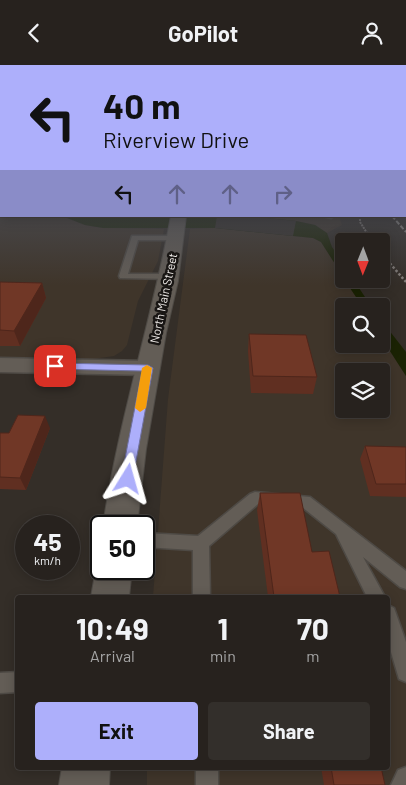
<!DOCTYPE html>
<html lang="en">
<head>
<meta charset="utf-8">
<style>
	:root { --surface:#27221e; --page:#332f2b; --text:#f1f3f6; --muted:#a4a4a4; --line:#433f3c; --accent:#adaffb }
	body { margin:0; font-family:Barlow,sans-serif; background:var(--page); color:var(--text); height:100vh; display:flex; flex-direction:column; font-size:19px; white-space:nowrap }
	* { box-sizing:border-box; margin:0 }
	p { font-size:16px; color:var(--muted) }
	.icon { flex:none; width:28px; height:28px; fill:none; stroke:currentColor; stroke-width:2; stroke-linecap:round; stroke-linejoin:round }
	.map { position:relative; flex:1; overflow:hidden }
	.panel { position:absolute; left:15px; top:530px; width:375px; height:175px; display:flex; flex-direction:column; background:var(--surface); border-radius:5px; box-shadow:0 2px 12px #0003,0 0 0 1px var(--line) }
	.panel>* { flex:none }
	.banner { position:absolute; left:0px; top:0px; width:406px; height:152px; box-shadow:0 2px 12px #0003,0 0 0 1px var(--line); background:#adaffb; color:#111; overflow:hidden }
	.needle { width:32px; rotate:181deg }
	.controls { position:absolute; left:335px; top:168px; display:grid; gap:10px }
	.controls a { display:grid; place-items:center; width:55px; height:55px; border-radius:5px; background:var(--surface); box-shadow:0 2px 12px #0003,0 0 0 1px var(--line); font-size:25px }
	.speed { position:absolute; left:15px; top:450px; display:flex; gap:10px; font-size:25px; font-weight:700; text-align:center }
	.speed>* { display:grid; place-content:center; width:65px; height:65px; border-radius:50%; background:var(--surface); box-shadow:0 2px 12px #0003,0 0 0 1px var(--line); line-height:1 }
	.speed small { font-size:12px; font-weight:400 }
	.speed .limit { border:2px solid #111; border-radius:8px; background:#fff; color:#111 }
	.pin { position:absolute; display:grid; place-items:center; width:42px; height:42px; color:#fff; margin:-21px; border-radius:10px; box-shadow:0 2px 8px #0006 }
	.me { position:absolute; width:55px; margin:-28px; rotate:8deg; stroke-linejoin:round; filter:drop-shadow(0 0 4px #0008) }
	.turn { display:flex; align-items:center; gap:18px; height:105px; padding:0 20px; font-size:22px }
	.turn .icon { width:65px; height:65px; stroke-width:2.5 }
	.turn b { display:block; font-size:35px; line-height:42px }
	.lanes { display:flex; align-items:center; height:48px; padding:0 20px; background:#0003; justify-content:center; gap:25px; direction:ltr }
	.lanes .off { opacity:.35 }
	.eta { display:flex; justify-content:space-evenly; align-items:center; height:85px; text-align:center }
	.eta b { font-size:30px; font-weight:700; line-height:35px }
	.cta { display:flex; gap:10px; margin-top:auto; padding:10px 20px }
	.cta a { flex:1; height:58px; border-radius:5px; background:var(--accent); color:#111; font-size:20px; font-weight:700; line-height:58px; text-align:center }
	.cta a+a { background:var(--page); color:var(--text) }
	header { display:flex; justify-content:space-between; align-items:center; height:65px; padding:0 20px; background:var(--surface); font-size:22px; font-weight:700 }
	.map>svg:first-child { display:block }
	.built { fill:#3f352a; fill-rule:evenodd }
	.water { fill:#1b2304 }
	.pier { fill:#342e28 }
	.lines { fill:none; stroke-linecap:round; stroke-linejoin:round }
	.service-casing { stroke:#4e4a45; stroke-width:3 }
	.minor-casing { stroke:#4e4a45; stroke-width:3 }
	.secondary-casing { stroke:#4e4a45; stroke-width:2 }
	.path-far1 { stroke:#837d79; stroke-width:2; stroke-dasharray:2 1; stroke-linecap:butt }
	.path { stroke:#837d79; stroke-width:2.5; stroke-dasharray:2.5 2; stroke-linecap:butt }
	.service { fill:#635d56; fill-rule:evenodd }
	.minor { fill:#635d56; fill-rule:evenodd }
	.secondary { fill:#635d56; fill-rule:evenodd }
	.rail { stroke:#98938f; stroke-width:2; stroke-dasharray:4.5 2; stroke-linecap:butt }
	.wall { fill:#602f21 }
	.shaded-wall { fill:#4e261b }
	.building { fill:#703726; stroke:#4e261b }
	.route { fill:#adaffb; stroke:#7072a3 }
	.slow { fill:#f59e0b }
	.labels { text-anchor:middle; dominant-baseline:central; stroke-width:5; stroke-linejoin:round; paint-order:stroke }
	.street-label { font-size:12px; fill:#f1edea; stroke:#191614 }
</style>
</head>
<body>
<header><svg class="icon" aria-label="back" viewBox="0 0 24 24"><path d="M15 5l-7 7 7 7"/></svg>GoPilot<svg class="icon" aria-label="person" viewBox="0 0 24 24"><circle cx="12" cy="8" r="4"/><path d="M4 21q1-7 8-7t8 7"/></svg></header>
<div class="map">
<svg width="406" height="720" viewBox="0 0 406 720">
	<rect width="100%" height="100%" fill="#342e28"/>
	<g class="built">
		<polygon points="0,120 1,151 62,151 85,160 103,163 164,164 158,196 138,236 127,280 122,286 114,291 93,294 0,292"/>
		<polygon points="246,151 339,151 342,160 327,168 315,160 296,156"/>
		<path d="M215 163 313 173 321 177 362 241H344V279H381V272L406 311V720H147V703L388 702V532H153L168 334 190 164ZM344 306H381V344H344Z"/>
	</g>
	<g class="water">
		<polygon points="62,151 246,151 296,156 315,160 327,168 332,182 344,200 344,213 321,177 313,173 215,163 103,163 85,160"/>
		<polygon points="344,214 353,214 371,241 362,241"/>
		<polygon points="381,255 406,287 406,311 381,272"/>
	</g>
	<polygon class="pier" points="217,151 246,151 296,156 293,171 215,163"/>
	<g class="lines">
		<g class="service-casing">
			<g id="service">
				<polygon points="323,151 334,151 331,153"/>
				<polygon points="132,171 178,171 179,173 175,175 138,175 128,209 170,209 173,210 173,214 120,213 119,211"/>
				<polygon points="255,427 310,432 406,506 406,524 400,522 363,492 385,532 367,532 336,469 302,442 258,439 209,481 210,532 193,532 193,485 144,482 144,468 198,471 250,429"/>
				<polygon points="388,540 394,543 406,577 406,617 399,614 388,577"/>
				<polygon points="18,607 18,627 0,628 0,608"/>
				<rect x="196" y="702" width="22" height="18"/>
				<polygon points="406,702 406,720 391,720 398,705"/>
			</g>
		</g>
		<g class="minor-casing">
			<polygon id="minor" points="0,293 148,296 156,298 159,303 156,308 148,310 0,307"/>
		</g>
		<g class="secondary-casing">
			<g id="secondary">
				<path d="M171 151H186L178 216 166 268 146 384 137 461H103C118 356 152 255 171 151Z"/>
				<polygon points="101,492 101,504 132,504 129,532 91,532 96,504"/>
				<polygon points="62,702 110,702 109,720 59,720"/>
			</g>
		</g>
		<polyline class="path-far1" points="360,151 360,157 372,176"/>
		<polyline class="path" points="381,188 406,217"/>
		<use href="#service" class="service"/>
		<use href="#minor" class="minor"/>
		<use href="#secondary" class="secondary"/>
		<polyline class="rail" points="392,151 406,167"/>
	</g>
	<g class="wall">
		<polygon points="0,217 42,218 46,233 20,281 0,281"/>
		<polygon points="249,269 317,312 313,329 251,328 248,286"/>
		<polygon points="50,363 26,425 0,424 0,368 9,368"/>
		<polygon points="365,381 406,382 406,432 370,431 360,394"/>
		<polygon points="260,428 312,487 340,532 268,532 257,445"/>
		<polygon points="321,702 381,702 385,720 324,720"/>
	</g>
	<g class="shaded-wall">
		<polygon points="0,120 1,120 1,128 0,129"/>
		<polygon points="1,131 1,143 0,144 0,132"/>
		<polygon points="42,218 46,233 20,281 14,266"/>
		<polygon points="45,351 50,363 26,425 20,413"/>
	</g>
	<g class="building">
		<polygon points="0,217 42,218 14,266 0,265"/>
		<polygon points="249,269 306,270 317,312 253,311"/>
		<polygon points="18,350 45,351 20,413 0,412 0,368 9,368"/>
		<polygon points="365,381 406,382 406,419 376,419"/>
		<polygon points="260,428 300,428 312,487 329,486 340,532 274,532"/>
		<polygon points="331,702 381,702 385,720 334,720"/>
	</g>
	<linearGradient id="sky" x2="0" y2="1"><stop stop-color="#1d1916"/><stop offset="0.55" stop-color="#4a4c53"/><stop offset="1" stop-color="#4a4c53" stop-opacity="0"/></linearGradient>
	<rect width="406" height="220" fill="url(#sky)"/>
	<polygon class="route" points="55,298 148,300 153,303 132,418 128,419 121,414 142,306 52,304 52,299"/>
	<polygon class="slow" points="147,300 152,303 146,343 140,347 135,343 142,303"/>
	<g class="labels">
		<g class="street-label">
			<text transform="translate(163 233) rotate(-78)">North Main Street</text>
		</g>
	</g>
</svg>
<div class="controls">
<a><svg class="needle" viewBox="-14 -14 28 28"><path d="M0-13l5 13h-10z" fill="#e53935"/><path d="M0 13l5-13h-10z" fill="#a4a4a4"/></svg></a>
<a><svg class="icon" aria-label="search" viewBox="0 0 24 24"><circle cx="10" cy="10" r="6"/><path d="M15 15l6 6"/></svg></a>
<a><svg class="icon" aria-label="layers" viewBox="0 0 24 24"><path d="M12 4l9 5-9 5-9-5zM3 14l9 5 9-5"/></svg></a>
</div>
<div class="speed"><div>45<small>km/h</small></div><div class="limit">50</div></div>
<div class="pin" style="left:55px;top:301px;background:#d93025"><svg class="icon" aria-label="arrive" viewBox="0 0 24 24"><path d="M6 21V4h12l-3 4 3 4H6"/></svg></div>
<svg class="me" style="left:128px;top:414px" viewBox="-20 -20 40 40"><path d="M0-17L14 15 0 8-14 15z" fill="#adaffb" stroke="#fff" stroke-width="4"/></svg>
<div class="banner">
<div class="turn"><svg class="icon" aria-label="left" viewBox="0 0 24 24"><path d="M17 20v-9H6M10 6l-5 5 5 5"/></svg><div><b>40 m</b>Riverview Drive</div></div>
<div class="lanes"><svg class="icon" aria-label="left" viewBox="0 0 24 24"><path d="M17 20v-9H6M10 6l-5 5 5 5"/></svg><svg class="icon off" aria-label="ahead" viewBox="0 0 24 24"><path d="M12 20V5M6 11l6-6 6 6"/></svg><svg class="icon off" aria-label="ahead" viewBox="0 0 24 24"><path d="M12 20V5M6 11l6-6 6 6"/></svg><svg class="icon off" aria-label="right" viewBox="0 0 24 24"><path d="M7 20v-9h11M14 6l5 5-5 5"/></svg></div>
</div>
<section class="panel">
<div class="eta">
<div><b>10:49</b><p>Arrival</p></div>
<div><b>1</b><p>min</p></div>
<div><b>70</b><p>m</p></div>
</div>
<div class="cta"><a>Exit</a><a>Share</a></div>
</section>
</div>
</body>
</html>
